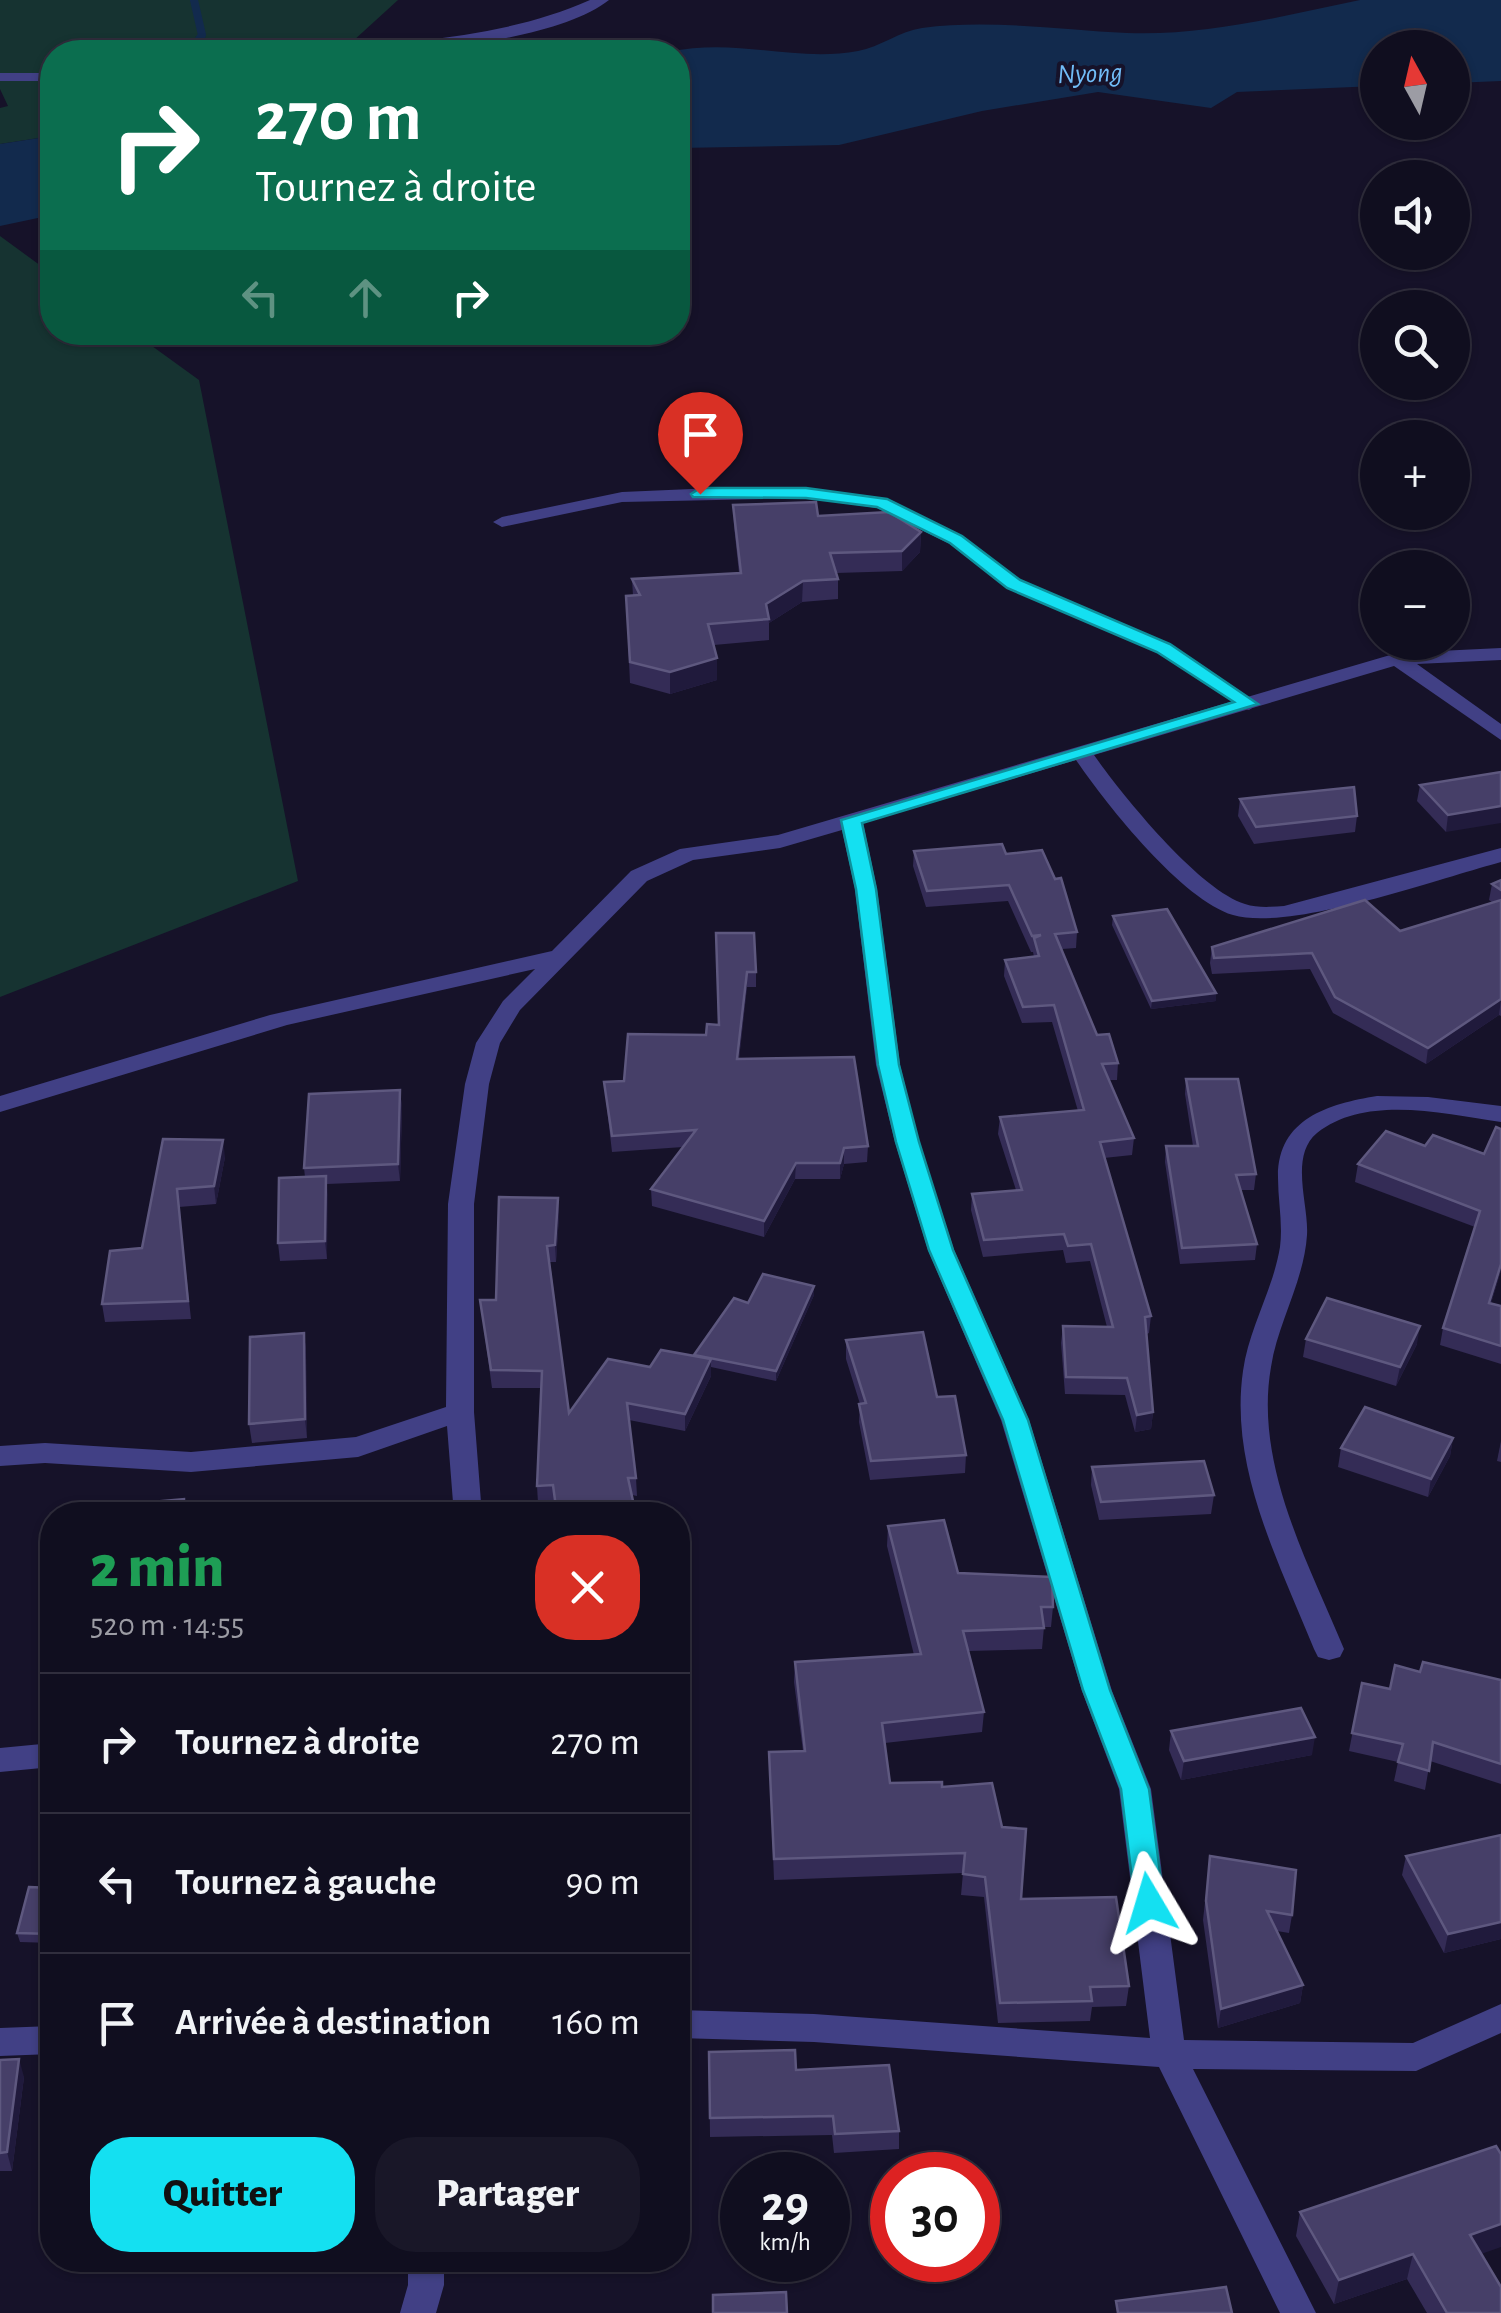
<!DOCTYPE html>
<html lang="fr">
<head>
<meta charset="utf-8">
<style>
	:root { --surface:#100e1f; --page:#191728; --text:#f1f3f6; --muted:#9c9ca4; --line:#302e3d; --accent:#14e0f1 }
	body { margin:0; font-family:"Alegreya Sans",sans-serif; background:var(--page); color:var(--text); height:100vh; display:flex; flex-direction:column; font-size:38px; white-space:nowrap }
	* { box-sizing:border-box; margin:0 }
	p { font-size:32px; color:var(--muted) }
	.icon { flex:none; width:55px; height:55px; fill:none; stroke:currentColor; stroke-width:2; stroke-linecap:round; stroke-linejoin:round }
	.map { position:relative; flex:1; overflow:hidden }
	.sheet { position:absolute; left:40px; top:1502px; width:650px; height:770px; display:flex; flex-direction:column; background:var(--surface); border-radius:40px; box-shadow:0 2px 8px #0004,0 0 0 2px var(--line) }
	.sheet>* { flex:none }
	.banner { position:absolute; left:40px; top:40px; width:650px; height:305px; border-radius:40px; box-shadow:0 2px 8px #0004,0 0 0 2px var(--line); background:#0b6e4f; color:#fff; overflow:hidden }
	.needle { width:65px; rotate:352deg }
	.fabs { position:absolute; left:1360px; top:30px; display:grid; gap:20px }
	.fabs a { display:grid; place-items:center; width:110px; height:110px; border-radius:50%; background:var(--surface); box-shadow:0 2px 8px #0004,0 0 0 2px var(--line); font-size:50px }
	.speed { position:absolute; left:720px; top:2152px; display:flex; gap:20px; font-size:50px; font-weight:700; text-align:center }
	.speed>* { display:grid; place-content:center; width:130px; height:130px; border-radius:50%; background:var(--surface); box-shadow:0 2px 8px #0004,0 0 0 2px var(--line); line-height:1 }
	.speed small { font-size:25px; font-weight:400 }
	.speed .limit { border:15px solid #d22; background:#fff; color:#111 }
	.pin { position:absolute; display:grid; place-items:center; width:85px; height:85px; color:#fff; margin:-102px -42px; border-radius:50% 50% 50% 0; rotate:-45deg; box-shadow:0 0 10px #0007 }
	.pin .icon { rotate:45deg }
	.me { position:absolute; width:110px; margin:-55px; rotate:353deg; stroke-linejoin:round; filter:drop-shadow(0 0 8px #0008) }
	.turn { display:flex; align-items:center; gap:35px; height:210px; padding:0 50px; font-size:45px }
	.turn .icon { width:130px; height:130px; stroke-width:2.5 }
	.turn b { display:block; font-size:70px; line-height:85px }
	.lanes { display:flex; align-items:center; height:95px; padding:0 50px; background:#0003; justify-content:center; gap:50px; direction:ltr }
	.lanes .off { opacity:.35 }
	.round { display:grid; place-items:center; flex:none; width:105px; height:105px; border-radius:40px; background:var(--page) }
	.summary { display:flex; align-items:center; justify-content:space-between; height:170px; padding:0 50px }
	h1 { font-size:60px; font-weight:800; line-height:75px; color:#1e9e55 }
	.action { display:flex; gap:20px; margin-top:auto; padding:20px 50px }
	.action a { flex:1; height:115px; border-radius:40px; background:var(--accent); color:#111; font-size:40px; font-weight:800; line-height:115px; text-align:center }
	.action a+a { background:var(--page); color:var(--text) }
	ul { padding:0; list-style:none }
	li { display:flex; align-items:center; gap:30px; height:140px; padding:0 50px; border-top:2px solid var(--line) }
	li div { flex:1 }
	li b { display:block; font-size:38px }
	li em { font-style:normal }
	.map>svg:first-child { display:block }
	.green { fill:#163331 }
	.water { fill:#122a4d }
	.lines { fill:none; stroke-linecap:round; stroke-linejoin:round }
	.stream { stroke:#122a4d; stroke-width:8 }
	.lane { fill:#414085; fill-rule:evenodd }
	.street { fill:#414085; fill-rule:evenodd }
	.wall { fill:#342c56 }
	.shaded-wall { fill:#201a3c }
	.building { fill:#463f68; stroke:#5e587f; stroke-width:2.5 }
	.route { fill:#14e0f1; stroke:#0d929d; stroke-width:2.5 }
	.labels { text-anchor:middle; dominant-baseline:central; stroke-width:8; stroke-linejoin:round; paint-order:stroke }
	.far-water-label { font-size:28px; font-style:italic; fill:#71bcf7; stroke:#161229 }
</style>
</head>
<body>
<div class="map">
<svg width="1501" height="2313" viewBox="0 0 1501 2313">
	<rect width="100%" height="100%" fill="#161229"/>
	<g class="green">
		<polygon points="0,0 398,0 341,52 52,52 52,136 0,144 0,108 8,106 0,89"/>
		<polygon points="0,236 52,274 52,332 134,333 199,380 298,881 0,997"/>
	</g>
	<g class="water">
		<path d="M1360 0H1501V81L1453 83 1452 48H1378L1377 86 1237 92 1211 108 1098 92 982 111 839 145 678 148V52H669C737 37 795 63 858 51 880 47 900 31 922 28 990 19 1060 30 1127 33 1206 36 1283 16 1360 0Z"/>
		<polygon points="52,136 52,215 0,226 0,144"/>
	</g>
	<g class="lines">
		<polyline class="stream" points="190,52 202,35 194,0"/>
		<polygon class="lane" points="738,487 806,488 887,499 962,536 1019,580 1170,644 1258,704 1249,710 1242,708 1158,652 1007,588 950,544 877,508 806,498 622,502 502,527 493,522 502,517 622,492"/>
		<g class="street">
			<path d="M590 0H609C554 44 386 57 316 52L323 48C414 42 506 37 590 0Z"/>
			<rect x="0" y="73" width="52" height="8"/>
			<path d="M1501 648V660L1417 664 1501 724V740L1394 666 1094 755C1122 795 1199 890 1245 904 1257 908 1271 907 1284 906L1501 848V862C1438 879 1290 932 1233 915 1182 900 1106 804 1076 760L863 823 877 889 900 1065 919 1142 954 1250 1029 1420 1112 1691 1151 1789 1184 2040 1413 2043 1501 2004V2033L1416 2071 1193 2069 1316 2313H1280L1159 2067 814 2042 678 2038V2010L814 2014 1150 2038 1119 1789 1082 1691 1001 1420 928 1250 895 1142 876 1065 855 889 842 830 780 848 693 860 647 881 520 1010 500 1043 489 1084 474 1204V1412L482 1515H454L447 1426 358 1457 191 1472 45 1463 0 1466V1446L45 1443 191 1452 356 1437 446 1407 448 1204 465 1084 476 1043 503 1001 535 969 287 1025 0 1112V1096L270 1015 552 951 631 871 680 849 778 835 1397 653Z"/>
			<path d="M1377 1096 1428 1097 1501 1106V1122C1445 1114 1366 1094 1317 1133 1289 1156 1309 1205 1307 1235 1304 1281 1278 1322 1271 1367 1254 1464 1308 1562 1344 1649L1340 1657 1329 1660 1318 1657 1314 1649C1279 1562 1229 1468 1243 1371 1249 1328 1273 1290 1280 1247 1283 1224 1278 1201 1278 1178 1277 1119 1328 1104 1377 1096Z"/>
			<polygon points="52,1743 52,1767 0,1772 0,1748"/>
			<polygon points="52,2026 52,2054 0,2056 0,2028"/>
			<polygon points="408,2260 444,2260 444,2285 436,2313 400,2313 408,2285"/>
		</g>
	</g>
	<g class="wall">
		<polygon points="733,505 818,516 921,532 920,552 902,571 836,573 838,579 838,599 802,602 769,623 769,640 714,645 717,658 717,680 670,694 630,683 626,596 633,596 632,579 739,573 734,526"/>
		<polygon points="1501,772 1446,832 1417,801 1420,785"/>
		<polygon points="1240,799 1357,816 1355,832 1254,844 1238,816"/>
		<polygon points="914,851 1006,854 1077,932 1076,948 1062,949 1097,1035 1118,1063 1117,1080 1109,1080 1134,1138 1132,1155 1104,1158 1151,1316 1149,1333 1147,1334 1153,1412 1151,1429 1135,1432 1125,1395 1065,1394 1061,1343 1063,1326 1107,1327 1090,1261 1066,1263 1063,1250 983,1257 971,1210 972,1194 1016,1190 998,1134 1000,1117 1078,1111 1052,1022 1022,1023 1004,976 1005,960 1034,957 1033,952 1031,952 1008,901 926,907 913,866"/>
		<polygon points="1501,880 1501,1016 1499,1015 1426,1064 1333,1013 1310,969 1212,974 1210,963 1212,947 1400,931 1493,903 1489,900 1492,884"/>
		<polygon points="1113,916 1216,1001 1151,1009 1112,925"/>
		<polygon points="716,933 756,972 756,987 747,987 739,1059 868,1146 867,1162 844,1164 840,1179 795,1179 764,1237 652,1206 651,1189 683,1147 612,1152 604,1082 624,1081 706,1035 718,1025"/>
		<polygon points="1186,1079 1256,1174 1254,1190 1241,1190 1257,1244 1255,1260 1180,1264 1165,1162 1166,1146 1193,1146 1185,1094"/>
		<polygon points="400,1090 402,1108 400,1181 327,1184 327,1259 280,1261 278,1243 305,1177 304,1168"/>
		<polygon points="163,1139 225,1157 216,1204 179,1207 191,1319 105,1322 102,1304 142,1248"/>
		<polygon points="1425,1146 1484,1154 1501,1270 1491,1303 1501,1306 1501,1364 1440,1345 1443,1328 1475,1227 1355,1182 1358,1164"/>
		<polygon points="558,1198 559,1215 556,1262 550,1262 569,1413 650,1367 694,1356 748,1303 814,1295 776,1381 711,1367 711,1376 685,1431 629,1420 636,1478 637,1496 632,1495 636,1515 556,1515 554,1503 538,1503 537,1486 541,1388 492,1388 480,1300 496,1300"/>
		<polygon points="304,1333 306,1351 307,1438 252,1443 249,1424"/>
		<polygon points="1306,1339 1417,1344 1396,1386 1303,1357"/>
		<polygon points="846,1340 937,1397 966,1455 965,1473 870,1480 859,1422 860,1404 846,1359"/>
		<polygon points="1453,1438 1450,1456 1428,1497 1338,1467 1341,1448"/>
		<polygon points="1501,1441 1501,1462 1497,1461"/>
		<polygon points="1092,1467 1214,1495 1211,1514 1099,1520 1091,1485"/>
		<polygon points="888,1526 958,1573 1053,1607 1051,1627 1044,1627 1042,1649 968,1651 984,1712 982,1732 885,1743 890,1783 942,1787 1002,1827 1021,1899 1129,1986 1126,2006 1092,2007 1090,2021 998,2023 984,1897 961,1895 963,1873 774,1880 769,1752 803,1751 794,1682 795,1662 914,1655 887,1546"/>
		<polygon points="1420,1672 1501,1680 1501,1784 1430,1761 1425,1790 1394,1781 1398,1762 1349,1751 1362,1683 1390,1689"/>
		<polygon points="1171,1731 1312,1755 1181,1780 1169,1750"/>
		<polygon points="1501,1835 1501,1939 1444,1953 1402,1875 1406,1856"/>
		<polygon points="1208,1875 1292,1915 1289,1933 1277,1931 1303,1985 1300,2003 1218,2028 1203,1920"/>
		<polygon points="52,1888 52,1943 20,1942 17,1933"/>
		<polygon points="709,2052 796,2070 899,2131 899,2149 834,2153 832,2135 710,2137"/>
		<polygon points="0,2060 24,2077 12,2171 0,2171"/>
		<polygon points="1300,2212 1481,2254 1501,2313 1427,2313 1407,2279 1334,2304 1296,2236"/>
	</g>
	<g class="shaded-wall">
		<polygon points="921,532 920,552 902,571 902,551"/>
		<polygon points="803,581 802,602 769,623 766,604"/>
		<polygon points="717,658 717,680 670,694 670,672"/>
		<polygon points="1501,806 1501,823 1446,832 1448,815"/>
		<polygon points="747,972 747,987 737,1075 737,1059"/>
		<polygon points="1216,993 1216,1001 1151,1009 1152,1001"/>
		<polygon points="1501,999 1499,1015 1426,1064 1428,1048"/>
		<polygon points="400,1090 402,1108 400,1181 398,1164"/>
		<polygon points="223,1140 225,1157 216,1204 214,1186"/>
		<polygon points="844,1148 844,1164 840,1179 840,1163"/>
		<polygon points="796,1163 795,1179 764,1237 764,1221"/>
		<polygon points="326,1176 328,1194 327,1259 325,1241"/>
		<polygon points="558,1198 559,1215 556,1262 555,1245"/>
		<polygon points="1501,1264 1501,1270 1486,1320 1489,1303"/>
		<polygon points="814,1286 814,1295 776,1381 776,1371"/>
		<polygon points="1420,1326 1417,1344 1396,1386 1400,1367"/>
		<polygon points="304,1333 306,1351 307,1438 305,1419"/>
		<polygon points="711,1359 711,1376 685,1431 685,1414"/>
		<polygon points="1153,1412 1151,1429 1135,1432 1137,1415"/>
		<polygon points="1453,1438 1450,1456 1428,1497 1431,1479"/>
		<polygon points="1315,1737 1312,1755 1181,1780 1184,1761"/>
		<polygon points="1501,1922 1501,1939 1444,1953 1448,1934"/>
		<polygon points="1303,1985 1300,2003 1218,2028 1221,2009"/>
		<polygon points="19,2059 24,2077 12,2171 7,2152"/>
		<polygon points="1501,2224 1501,2247 1464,2260 1470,2235"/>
		<polygon points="1413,2254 1407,2279 1334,2304 1339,2280"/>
	</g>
	<g class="building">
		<polygon points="816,502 818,516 889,512 921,532 902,551 830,553 838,579 803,581 766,604 769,619 708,624 717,658 670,672 630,662 626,596 640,595 632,579 741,573 733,505"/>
		<polygon points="1501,772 1501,806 1448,815 1420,785"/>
		<polygon points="1354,787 1357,816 1256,827 1240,799"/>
		<polygon points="1002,844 1006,854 1042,850 1055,879 1061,878 1077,932 1055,934 1097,1035 1109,1034 1118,1063 1102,1064 1134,1138 1100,1142 1151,1316 1145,1317 1153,1412 1137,1415 1127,1378 1066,1377 1063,1326 1113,1327 1091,1244 1068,1246 1064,1234 984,1240 972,1194 1022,1190 1000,1117 1084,1110 1054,1005 1023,1007 1005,960 1039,956 1034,938 1041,935 1032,936 1009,885 927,891 914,851"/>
		<polygon points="1501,880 1501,890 1492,884"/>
		<polygon points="1365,900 1400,931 1501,900 1501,999 1428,1048 1335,997 1312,953 1214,958 1212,947"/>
		<polygon points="1167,909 1216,993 1152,1001 1113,916"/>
		<polygon points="716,933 754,933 756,972 747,972 737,1059 854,1057 868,1146 844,1148 840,1163 796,1163 764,1221 651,1189 696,1130 612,1136 604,1082 624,1081 628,1034 706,1035 707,1024 719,1025"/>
		<polygon points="1186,1079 1238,1079 1256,1174 1236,1175 1257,1244 1182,1248 1166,1146 1198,1146"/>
		<polygon points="400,1090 398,1164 304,1168 309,1094"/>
		<polygon points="1496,1127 1501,1129 1501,1264 1489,1303 1501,1306 1501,1346 1443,1328 1480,1211 1358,1164 1386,1131 1425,1146 1433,1135 1484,1154"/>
		<polygon points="163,1139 223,1140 214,1186 177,1189 188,1301 102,1304 110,1251 142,1248"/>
		<polygon points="326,1176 325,1241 278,1243 279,1178"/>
		<polygon points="499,1197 558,1198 555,1245 547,1246 569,1413 608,1359 650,1367 661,1350 711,1359 685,1414 627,1403 636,1478 628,1478 636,1515 557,1515 553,1485 537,1486 542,1371 491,1370 480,1300 496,1300"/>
		<polygon points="763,1274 814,1286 776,1371 694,1355 734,1298 748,1303"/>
		<polygon points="1327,1298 1420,1326 1400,1367 1306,1339"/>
		<polygon points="923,1332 937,1397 955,1396 966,1455 871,1461 859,1404 866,1403 846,1340"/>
		<polygon points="304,1333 305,1419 249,1424 250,1337"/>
		<polygon points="1365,1407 1453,1438 1431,1479 1341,1448"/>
		<polygon points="1204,1461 1214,1495 1101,1502 1092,1467"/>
		<polygon points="184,1499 184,1515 117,1515 118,1505"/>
		<polygon points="944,1520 958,1573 1052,1577 1053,1607 1041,1607 1044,1628 963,1631 984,1712 882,1723 890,1783 942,1782 942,1787 992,1783 1002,1827 1026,1829 1021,1899 1116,1897 1129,1986 1090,1987 1092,2001 1000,2003 985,1877 963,1874 965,1853 774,1859 769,1752 805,1751 795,1662 921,1654 888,1526"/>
		<polygon points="1423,1662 1501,1680 1501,1764 1433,1742 1429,1771 1398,1762 1403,1744 1352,1733 1362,1683 1390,1689 1395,1665 1420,1672"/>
		<polygon points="1301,1708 1315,1737 1184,1761 1171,1731"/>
		<polygon points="1501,1835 1501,1922 1448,1934 1406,1856"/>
		<polygon points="1210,1856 1296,1870 1292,1915 1267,1911 1303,1985 1221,2009 1206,1901"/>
		<polygon points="29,1887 52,1888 52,1934 17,1933"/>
		<polygon points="795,2050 796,2070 889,2065 899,2131 835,2134 833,2116 710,2118 709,2052"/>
		<polygon points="19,2059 7,2152 0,2153 0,2060"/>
		<polygon points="1496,2146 1501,2154 1501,2224 1470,2235 1501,2287 1501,2313 1447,2313 1413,2254 1339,2280 1300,2212"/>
		<polygon points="1226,2287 1232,2313 1118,2313 1116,2301"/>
		<polygon points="786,2292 787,2313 713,2313 713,2295"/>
	</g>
	<polygon class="route" points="700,488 806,488 887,499 962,536 1020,580 1170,644 1258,704 862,823 876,889 899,1065 919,1142 953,1250 1028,1420 1110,1690 1149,1789 1164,1903 1160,1911 1139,1911 1135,1903 1121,1789 1083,1690 1003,1420 929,1250 896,1142 878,1065 856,889 841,820 1234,702 1157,652 1007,588 950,543 877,507 806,498 693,497 691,494"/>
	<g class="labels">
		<g class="far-water-label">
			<text transform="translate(1090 74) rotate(-2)">Nyong</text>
		</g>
	</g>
</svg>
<div class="fabs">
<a><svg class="needle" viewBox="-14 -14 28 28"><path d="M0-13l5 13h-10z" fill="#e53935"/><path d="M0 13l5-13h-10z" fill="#9c9ca4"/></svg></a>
<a><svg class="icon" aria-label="sound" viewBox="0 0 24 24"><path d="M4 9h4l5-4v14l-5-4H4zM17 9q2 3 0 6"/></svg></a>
<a><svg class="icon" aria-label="search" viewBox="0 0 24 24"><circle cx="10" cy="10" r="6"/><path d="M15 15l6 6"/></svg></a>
<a>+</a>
<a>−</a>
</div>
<div class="speed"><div>29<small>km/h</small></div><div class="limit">30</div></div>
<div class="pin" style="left:700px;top:494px;background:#d93025"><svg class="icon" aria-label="arrive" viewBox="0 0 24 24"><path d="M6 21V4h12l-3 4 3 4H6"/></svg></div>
<svg class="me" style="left:1149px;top:1903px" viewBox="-20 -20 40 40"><path d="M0-17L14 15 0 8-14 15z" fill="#14e0f1" stroke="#fff" stroke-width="4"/></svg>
<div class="banner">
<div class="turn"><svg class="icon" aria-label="right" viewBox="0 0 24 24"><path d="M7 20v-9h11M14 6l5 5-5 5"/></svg><div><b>270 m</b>Tournez à droite</div></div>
<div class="lanes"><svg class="icon off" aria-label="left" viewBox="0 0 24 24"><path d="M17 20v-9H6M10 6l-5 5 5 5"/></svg><svg class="icon off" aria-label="ahead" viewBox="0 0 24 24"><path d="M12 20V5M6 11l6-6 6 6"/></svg><svg class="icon" aria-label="right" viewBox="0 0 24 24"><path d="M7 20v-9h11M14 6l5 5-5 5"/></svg></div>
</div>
<section class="sheet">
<div class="summary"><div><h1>2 min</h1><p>520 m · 14:55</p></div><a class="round" style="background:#d93025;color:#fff"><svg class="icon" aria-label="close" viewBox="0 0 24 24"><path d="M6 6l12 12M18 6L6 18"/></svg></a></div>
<ul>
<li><svg class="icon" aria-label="right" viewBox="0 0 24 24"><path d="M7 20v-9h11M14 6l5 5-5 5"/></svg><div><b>Tournez à droite</b></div><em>270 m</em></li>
<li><svg class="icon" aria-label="left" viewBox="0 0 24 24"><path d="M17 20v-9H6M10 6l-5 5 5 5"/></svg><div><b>Tournez à gauche</b></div><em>90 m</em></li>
<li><svg class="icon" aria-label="arrive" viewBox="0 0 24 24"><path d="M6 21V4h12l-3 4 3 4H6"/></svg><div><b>Arrivée à destination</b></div><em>160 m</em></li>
</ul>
<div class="action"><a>Quitter</a><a>Partager</a></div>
</section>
</div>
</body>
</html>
